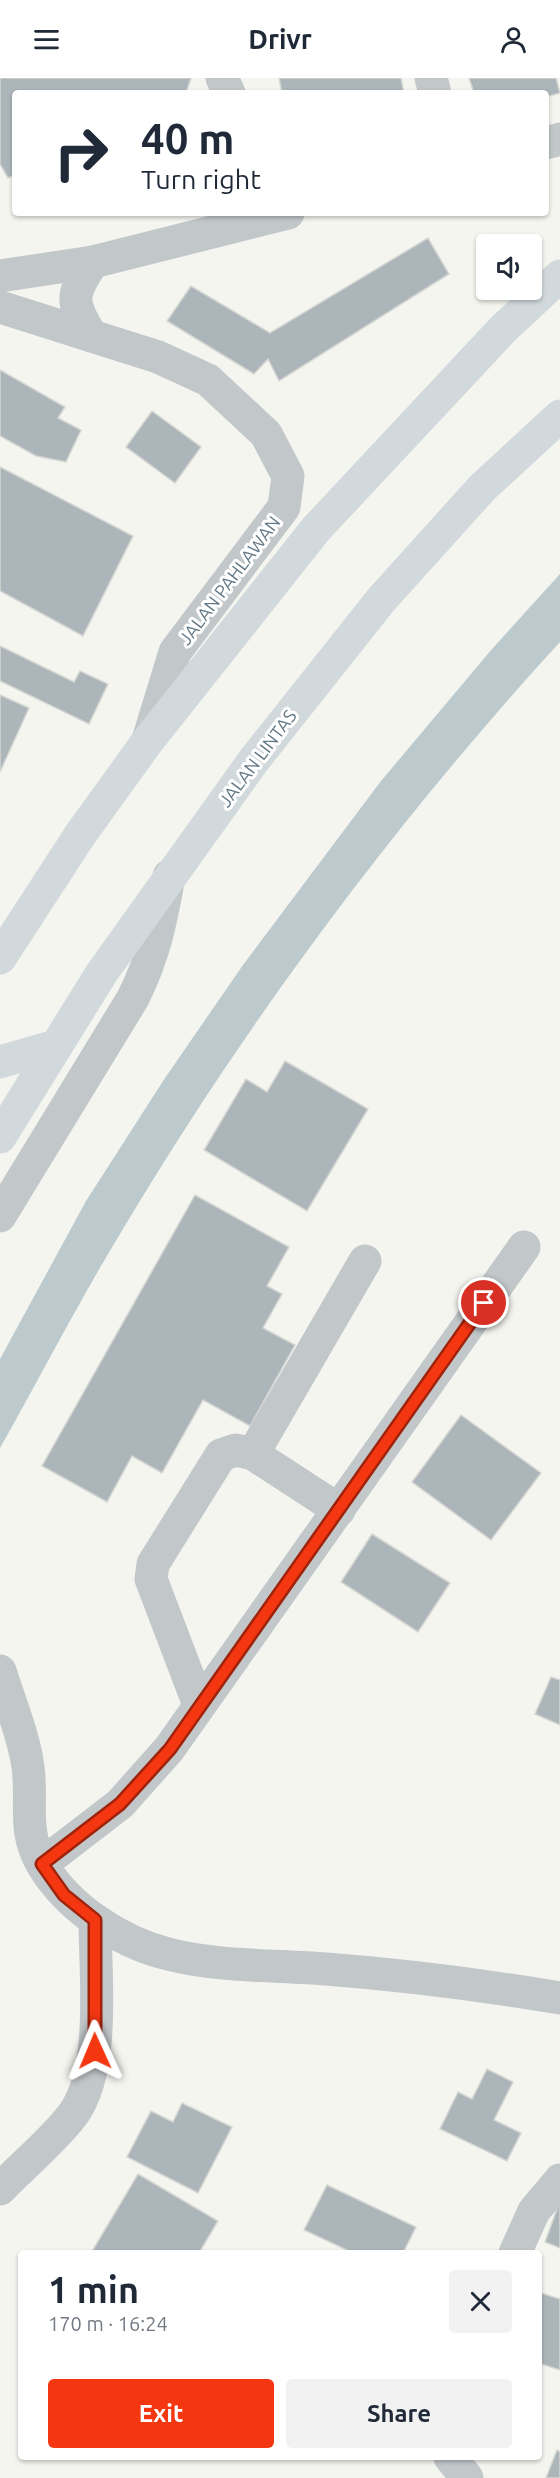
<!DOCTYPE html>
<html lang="en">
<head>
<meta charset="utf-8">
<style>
	:root { --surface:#fff; --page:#f2f2f3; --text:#1f2937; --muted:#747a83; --accent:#f43611 }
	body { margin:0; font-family:Ubuntu,sans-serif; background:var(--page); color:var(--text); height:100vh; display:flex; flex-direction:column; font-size:22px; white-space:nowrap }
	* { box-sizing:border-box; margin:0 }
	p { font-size:20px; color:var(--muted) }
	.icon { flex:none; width:33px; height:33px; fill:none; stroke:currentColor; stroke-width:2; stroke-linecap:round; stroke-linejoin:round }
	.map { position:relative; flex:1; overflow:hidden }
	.side { position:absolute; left:18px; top:2172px; width:524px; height:210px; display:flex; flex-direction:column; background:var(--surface); border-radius:6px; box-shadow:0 2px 4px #0004 }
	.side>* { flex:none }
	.top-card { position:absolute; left:12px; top:12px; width:537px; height:126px; border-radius:6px; box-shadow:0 2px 4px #0004; background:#fff; color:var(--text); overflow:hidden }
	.controls { position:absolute; left:476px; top:156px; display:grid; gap:12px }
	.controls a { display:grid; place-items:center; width:66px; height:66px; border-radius:6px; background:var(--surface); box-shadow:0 2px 4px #0004; font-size:30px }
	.pin { position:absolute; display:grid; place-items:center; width:51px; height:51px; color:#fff; margin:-26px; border:3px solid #fff; border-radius:50%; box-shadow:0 2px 6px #0007 }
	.me { position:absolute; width:66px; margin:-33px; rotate:359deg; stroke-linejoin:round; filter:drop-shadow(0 0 4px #0008) }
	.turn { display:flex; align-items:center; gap:21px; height:126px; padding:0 30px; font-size:27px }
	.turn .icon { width:78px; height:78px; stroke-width:2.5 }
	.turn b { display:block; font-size:42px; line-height:51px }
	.round { display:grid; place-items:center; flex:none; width:63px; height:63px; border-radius:6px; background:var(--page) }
	.summary { display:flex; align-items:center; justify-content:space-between; height:102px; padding:0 30px }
	h1 { font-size:36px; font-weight:700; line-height:45px }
	.primary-button { display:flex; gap:12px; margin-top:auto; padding:12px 30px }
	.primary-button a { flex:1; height:69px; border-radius:6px; background:var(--accent); color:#fff; font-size:24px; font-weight:700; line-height:69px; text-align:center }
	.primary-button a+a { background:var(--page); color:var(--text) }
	header { display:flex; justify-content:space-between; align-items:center; height:78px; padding:0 30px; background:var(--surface); font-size:27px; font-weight:700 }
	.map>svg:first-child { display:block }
	.water { fill:#bccace }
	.building { fill:#acb6ba; stroke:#d6d6d3; stroke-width:1.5 }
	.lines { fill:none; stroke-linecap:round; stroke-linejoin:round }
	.minor { stroke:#c2c7ca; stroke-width:33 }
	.highway { stroke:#d2d9dd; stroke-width:33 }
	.route-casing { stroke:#9f230b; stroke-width:15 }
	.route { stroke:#f43611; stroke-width:10 }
	.labels { text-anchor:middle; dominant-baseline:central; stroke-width:6; stroke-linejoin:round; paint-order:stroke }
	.street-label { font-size:18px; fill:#617785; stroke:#fff }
</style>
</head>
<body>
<header><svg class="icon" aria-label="menu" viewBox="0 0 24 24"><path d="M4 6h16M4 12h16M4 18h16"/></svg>Drivr<svg class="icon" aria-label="person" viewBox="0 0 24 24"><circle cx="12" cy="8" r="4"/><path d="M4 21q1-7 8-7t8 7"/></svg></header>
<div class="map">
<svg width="560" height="2400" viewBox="0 0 560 2400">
	<rect width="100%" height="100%" fill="#f5f5f0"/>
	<path class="water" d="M560 496V564C397 742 250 939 126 1146 81 1219 42 1296 0 1370V1281L86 1123 165 1000 243 887 381 703 492 571Z"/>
	<g class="building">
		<polygon points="0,0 191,0 186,15 15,15 15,97 8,100 0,86"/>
		<polygon points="279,0 401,0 404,15 282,15"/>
		<polygon points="469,0 556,0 560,15 546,19 546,15 474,15"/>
		<polygon points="428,160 449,196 279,303 268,281 254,296 167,243 191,208 270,255"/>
		<polygon points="0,292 65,329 58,340 81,352 66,384 36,378 0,358"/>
		<polygon points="152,333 201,369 175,405 126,369"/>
		<polygon points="0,389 133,458 83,558 0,513"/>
		<polygon points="0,568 74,604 80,593 108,606 89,646 0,603"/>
		<polygon points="0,617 29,630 0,694"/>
		<polygon points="285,983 368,1031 307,1133 204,1072 246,1001 267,1014"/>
		<polygon points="195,1117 289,1169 267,1208 282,1216 263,1250 295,1267 250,1348 203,1322 162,1395 132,1378 107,1424 42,1388"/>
		<polygon points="461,1337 541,1395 491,1462 412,1404"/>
		<polygon points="372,1456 450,1505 418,1554 341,1504"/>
		<polygon points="551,1599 560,1602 560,1647 535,1636"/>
		<polygon points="487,1991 513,2004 494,2042 521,2055 507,2083 440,2051 458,2014 472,2021"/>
		<polygon points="182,2025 232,2049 198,2115 127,2079 151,2033 173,2044"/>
		<polygon points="138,2096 218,2143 199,2175 91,2175"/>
		<polygon points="327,2107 416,2149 403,2175 353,2175 304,2152"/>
		<polygon points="560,2123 560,2170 545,2164"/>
		<polygon points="538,2214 560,2221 560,2292 538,2285"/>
		<polygon points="557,2372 560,2374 560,2400 546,2400"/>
	</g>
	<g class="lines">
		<g class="minor">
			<polyline points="222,0 229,15"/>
			<polyline points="431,0 435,15"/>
			<polyline points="546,65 560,61"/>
			<polyline points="0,198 93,184 288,135"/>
			<polyline points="0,229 158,279 208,302 266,356 288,398 284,429 175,574 148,662"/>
			<path d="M91 257C70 224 71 216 93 184"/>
			<path d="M0 1138 133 920C154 878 161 844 169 798"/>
			<polyline points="253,1376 365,1183"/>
			<path d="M0 1593C9 1622 24 1658 28 1689 33 1724 22 1752 42 1786 67 1829 119 1864 168 1876 218 1889 274 1887 326 1891 405 1897 482 1907 560 1920"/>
			<polyline points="199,1627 151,1501 153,1486 221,1377 236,1372 253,1376 339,1432"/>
			<polyline points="42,1786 120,1726 169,1671 524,1169"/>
			<path d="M0 2111C21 2089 57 2059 74 2035 106 1989 95 1897 95 1842"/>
			<polyline points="515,2175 534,2133 560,2102"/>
			<polyline points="450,2379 467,2400"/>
		</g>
		<g class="highway">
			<polyline points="0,880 80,757 147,664 316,451 503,251 560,198"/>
			<polyline points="0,984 55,968"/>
			<polyline points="0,1059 101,896 254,682 381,522 482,410 560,338"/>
		</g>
	</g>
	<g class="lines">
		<g class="route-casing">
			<polyline id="route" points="95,1973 95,1842 64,1817 42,1786 120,1726 170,1671 484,1225"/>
		</g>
		<use href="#route" class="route"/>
	</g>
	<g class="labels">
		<g class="street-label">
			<text transform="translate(229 502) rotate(-53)">JALAN PAHLAWAN</text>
			<text transform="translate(257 680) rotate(-53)">JALAN LINTAS</text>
		</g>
	</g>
</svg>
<div class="controls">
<a><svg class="icon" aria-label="sound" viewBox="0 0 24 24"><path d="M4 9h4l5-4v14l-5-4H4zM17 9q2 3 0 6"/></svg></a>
</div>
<div class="pin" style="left:484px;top:1225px;background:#d93025"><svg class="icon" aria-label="arrive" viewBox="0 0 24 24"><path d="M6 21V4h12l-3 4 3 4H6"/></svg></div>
<svg class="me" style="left:95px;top:1973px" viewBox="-20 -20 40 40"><path d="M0-17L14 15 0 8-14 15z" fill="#f43611" stroke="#fff" stroke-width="4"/></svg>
<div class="top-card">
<div class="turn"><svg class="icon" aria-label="right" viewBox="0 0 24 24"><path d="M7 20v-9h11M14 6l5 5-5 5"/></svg><div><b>40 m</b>Turn right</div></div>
</div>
<section class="side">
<div class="summary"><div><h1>1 min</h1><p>170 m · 16:24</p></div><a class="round"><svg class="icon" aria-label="close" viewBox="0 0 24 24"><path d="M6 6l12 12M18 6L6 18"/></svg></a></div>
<div class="primary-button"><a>Exit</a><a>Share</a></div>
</section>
</div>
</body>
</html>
